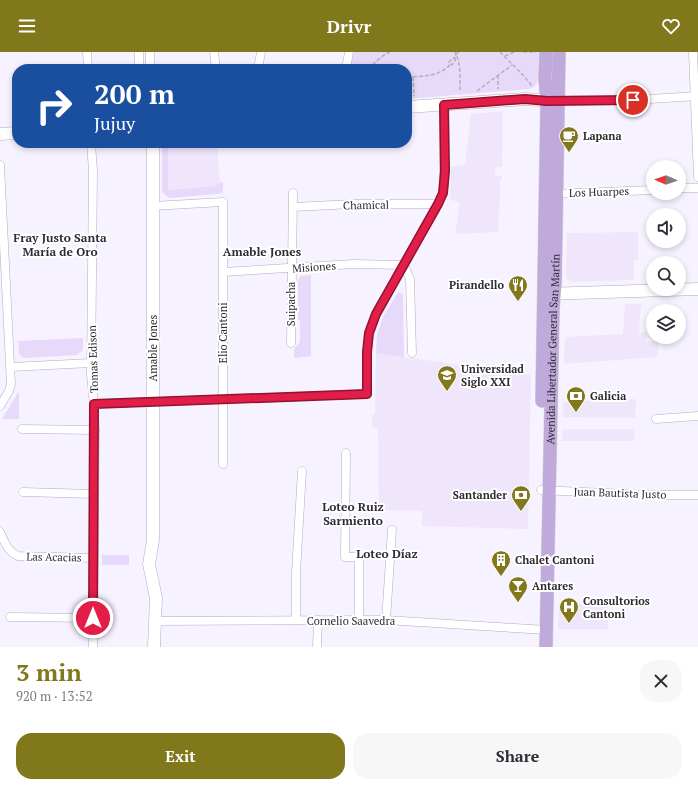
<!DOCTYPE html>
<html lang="en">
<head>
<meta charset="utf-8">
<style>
	:root { --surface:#fff; --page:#f7f7f7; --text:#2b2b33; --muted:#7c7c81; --accent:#81771b }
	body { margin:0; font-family:"PT Serif",serif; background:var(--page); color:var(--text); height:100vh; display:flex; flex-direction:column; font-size:15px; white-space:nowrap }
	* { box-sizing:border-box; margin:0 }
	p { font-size:13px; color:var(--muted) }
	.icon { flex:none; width:22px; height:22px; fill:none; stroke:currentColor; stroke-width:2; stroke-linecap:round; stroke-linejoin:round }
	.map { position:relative; height:595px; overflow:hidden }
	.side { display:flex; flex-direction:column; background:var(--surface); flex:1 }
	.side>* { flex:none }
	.banner { position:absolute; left:12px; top:12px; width:400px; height:84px; border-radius:16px; box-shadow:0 2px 6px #0003; background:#1a4fa0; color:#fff; overflow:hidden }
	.needle { width:26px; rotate:272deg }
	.fabs { position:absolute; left:646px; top:108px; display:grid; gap:8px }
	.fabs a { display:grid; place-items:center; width:40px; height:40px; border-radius:50%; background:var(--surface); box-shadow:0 2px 6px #0003; font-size:20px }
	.pin { position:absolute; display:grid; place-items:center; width:34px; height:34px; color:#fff; margin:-17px; border:2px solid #fff; border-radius:50%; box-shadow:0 1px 4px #0007 }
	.me { position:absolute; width:44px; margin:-22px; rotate:0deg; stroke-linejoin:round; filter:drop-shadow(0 0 3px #0008) }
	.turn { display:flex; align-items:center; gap:14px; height:84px; padding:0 16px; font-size:18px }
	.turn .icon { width:52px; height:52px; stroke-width:2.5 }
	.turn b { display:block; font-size:28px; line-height:34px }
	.round { display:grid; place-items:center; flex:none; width:42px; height:42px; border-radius:16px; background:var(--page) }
	.head { display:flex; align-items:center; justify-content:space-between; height:68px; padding:0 16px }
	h1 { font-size:24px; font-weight:800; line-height:30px; color:var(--accent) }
	.button { display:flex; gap:8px; margin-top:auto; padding:8px 16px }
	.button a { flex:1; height:46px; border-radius:16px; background:var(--accent); color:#fff; font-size:16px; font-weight:800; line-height:46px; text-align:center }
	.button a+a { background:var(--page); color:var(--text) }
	header { display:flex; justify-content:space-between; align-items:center; height:52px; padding:0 16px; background:var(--accent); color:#fff; font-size:18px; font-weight:800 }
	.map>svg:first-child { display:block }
	.built { fill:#efe6fc }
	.green { fill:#e6d9f9 }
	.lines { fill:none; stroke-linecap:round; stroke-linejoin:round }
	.street-casing { stroke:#b2adbb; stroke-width:9 }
	.secondary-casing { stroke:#b2adbb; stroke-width:13 }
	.primary-casing { stroke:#d5d4d6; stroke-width:14 }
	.path { stroke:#b4b0ba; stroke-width:1.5; stroke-dasharray:4 2; stroke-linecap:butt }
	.street { stroke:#fff; stroke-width:8 }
	.secondary { stroke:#fff; stroke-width:12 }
	.primary { stroke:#c0aadb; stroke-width:13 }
	.route-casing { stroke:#92132f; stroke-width:10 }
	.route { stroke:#e11d48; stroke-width:7 }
	.labels { text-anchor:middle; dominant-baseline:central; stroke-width:4; stroke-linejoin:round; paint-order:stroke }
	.poi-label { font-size:11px; font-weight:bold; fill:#2d2a30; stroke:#fff; text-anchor:start }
	.street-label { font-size:11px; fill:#2d2a30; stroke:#fff }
	.neighbourhood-label { font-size:12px; font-weight:bold; fill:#302b37; stroke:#fff }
</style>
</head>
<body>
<header><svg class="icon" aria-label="menu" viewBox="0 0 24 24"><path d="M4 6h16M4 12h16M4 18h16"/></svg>Drivr<svg class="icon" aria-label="heart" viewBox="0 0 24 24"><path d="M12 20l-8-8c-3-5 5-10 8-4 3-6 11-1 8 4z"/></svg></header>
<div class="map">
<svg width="698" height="595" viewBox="0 0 698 595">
	<rect width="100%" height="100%" fill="#f7f2ff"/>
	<g class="built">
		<polygon points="503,59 502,115 495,115 495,123 502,124 502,127 500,127 500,142 498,180 455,182 460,150 450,148 451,115 465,113 471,62"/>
		<polygon points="168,91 217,91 220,131 216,134 168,138"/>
		<polygon points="638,180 638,208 634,208 634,228 571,230 566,226 567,181"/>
		<polygon points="625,252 641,252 639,281 647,280 646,290 659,289 657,305 564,312 565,285 623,282"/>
		<polygon points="376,301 531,323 528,477 422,474 422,459 379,458 378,376 373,377 371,363 375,362"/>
		<polygon points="636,347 635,366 563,365 563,350"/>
		<polygon points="563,377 635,377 634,389 562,389"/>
		<polygon points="559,551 608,552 608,577 558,577"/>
	</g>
	<g class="green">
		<path d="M354 0H539C538 7 539 26 537 31 535 35 532 36 529 37L407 47V17H350Z"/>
		<polygon points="162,91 168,91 168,138 216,134 220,131 223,130 223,141 217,142 169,146 162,140"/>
		<polygon points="311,223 311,304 294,306 294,297 300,290 300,269 298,266 298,228 301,224"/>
		<polygon points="398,240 403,242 404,305 376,301 377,283 383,265"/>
		<polygon points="83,286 83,298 77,303 24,306 19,302 18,289"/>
		<polygon points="19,339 19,367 2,367"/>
		<rect x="102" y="503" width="27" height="10"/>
	</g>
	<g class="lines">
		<g class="street-casing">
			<g id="street">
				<polyline points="87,0 88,17"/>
				<polyline points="214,0 216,17"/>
				<polyline points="693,0 698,125"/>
				<polyline points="139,17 139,0"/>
				<polyline points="150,17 150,0"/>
				<polyline points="258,17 261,0"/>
				<polyline points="346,17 349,0"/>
				<polyline points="558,49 633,48 698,44"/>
				<polyline points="91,91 93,119 91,323 94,352 95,378 93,595"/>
				<polyline points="0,113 11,332 9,339 0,354"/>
				<polyline points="679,136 698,136"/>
				<polyline points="552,142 653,138"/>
				<polyline points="153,154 223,150 223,412"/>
				<polyline points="293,155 353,152 438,152"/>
				<polyline points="223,220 354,212 404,213 410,227 412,301"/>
				<polyline points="291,291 293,141"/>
				<polyline points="11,315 91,311"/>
				<polyline points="94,352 367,342 367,300 369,281 376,262 438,152 443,141 444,131 444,53"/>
				<polyline points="656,367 698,364"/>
				<polyline points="22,377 95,378"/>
				<polyline points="346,401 345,505 359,505 359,568"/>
				<polyline points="541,438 648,443 698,443"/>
				<polyline points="23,440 94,442"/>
				<path d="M0 480C4 489 8 500 18 504L93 506"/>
				<polyline points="10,565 93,566"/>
				<polyline points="296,568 296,520 302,419"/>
				<polyline points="386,568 392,478"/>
				<polyline points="155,569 386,568 546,578"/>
				<polyline points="317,595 318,568"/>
			</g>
		</g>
		<g class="secondary-casing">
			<g id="secondary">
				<polyline points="407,55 525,47 555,49"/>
				<polyline points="0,82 17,81"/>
				<polyline points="153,91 153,488 149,512 156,546 154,595"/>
				<polyline points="545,242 698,237"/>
			</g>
		</g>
		<g class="primary-casing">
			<g id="primary">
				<polyline points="542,349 547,49 545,27 546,0"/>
				<path id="s1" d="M546 595 553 256 555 233 559 0"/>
			</g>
		</g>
		<g class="path">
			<polyline points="455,0 456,2 455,9 452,13 449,10 452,7 455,5"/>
			<path d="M459 0 456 2C461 13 460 28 460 40"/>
			<polyline points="500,0 524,24 532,34"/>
			<polyline points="523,0 536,0"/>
			<polyline points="505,4 514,0"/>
			<path d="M355 15C377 18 373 7 390 0"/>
			<polyline points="498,23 498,37"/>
			<path d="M407 25C425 24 438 25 451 12"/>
			<polyline points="413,25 414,44"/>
			<polyline points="477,39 512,13"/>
		</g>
		<use href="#street" class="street"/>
		<use href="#secondary" class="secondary"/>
		<use href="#primary" class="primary"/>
	</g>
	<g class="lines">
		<g class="route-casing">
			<polyline id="route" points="93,566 94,352 367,342 367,300 369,281 376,262 438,152 443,141 445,119 444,53 525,47 547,49 633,48"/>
		</g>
		<use href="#route" class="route"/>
	</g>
	<defs>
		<g id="cafe-pin" transform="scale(1)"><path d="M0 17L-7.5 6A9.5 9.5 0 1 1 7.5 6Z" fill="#81771b" stroke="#fff"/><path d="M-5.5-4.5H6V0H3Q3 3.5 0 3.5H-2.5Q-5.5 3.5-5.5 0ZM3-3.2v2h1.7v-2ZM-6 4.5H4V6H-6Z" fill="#fff"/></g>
		<g id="restaurant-pin" transform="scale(1)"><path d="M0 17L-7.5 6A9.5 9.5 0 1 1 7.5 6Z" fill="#81771b" stroke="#fff"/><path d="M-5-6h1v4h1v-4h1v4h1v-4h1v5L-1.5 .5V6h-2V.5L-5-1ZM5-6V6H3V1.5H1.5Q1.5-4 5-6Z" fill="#fff"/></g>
		<g id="university-pin" transform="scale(1)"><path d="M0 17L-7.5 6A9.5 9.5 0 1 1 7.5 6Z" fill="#81771b" stroke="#fff"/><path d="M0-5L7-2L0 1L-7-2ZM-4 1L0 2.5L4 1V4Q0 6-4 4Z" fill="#fff"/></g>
		<g id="bank-pin" transform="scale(1)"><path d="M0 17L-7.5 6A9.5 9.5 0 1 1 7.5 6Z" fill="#81771b" stroke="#fff"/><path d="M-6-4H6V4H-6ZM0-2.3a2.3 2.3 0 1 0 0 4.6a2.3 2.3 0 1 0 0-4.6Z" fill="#fff"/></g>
		<g id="building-pin" transform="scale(1)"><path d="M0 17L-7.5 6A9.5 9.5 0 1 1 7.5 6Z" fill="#81771b" stroke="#fff"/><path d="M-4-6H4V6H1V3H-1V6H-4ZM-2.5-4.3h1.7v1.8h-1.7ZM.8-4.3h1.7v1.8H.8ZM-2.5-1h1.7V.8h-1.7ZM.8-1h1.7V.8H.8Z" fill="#fff"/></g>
		<g id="bar-pin" transform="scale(1)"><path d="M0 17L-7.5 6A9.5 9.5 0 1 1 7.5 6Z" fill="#81771b" stroke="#fff"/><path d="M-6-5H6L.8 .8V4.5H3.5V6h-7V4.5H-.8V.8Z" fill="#fff"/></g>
		<g id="hospital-pin" transform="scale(1)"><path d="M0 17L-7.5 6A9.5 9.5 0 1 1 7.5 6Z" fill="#81771b" stroke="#fff"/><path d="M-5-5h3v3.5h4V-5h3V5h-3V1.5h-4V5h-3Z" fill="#fff"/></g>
	</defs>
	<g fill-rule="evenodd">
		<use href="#cafe-pin" x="569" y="84"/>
		<use href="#restaurant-pin" x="518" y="233"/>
		<use href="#university-pin" x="447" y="323"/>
		<use href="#bank-pin" x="576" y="344"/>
		<use href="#bank-pin" x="521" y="443"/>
		<use href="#building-pin" x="501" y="508"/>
		<use href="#bar-pin" x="518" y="534"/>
		<use href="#hospital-pin" x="569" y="555"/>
	</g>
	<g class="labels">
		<g class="poi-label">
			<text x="583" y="84">Lapana</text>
			<text x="504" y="233" text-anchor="end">Pirandello</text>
			<text x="461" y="317">Universidad<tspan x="461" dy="13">Siglo XXI</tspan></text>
			<text x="590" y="344">Galicia</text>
			<text x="507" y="443" text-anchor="end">Santander</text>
			<text x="515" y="508">Chalet Cantoni</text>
			<text x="532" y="534">Antares</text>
			<text x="583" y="549">Consultorios<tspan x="583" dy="13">Cantoni</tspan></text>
		</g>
		<g class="street-label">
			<text transform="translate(599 140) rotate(-2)">Los Huarpes</text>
			<text transform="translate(366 153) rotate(-1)">Chamical</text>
			<text transform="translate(314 215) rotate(-4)">Misiones</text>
			<text transform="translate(291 252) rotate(-90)">Suipacha</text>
			<text transform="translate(223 281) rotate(-90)">Elio Cantoni</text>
			<text transform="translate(153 296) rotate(-90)">Amable Jones</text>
			<text stroke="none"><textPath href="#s1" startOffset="298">Avenida Libertador General San Martín</textPath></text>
			<text transform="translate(93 307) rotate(-92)">Tomas Edison</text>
			<text transform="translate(620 441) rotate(2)">Juan Bautista Justo</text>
			<text transform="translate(54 505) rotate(1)">Las Acacias</text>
			<text x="351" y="569">Cornelio Saavedra</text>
		</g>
		<g class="neighbourhood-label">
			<text x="60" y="185">Fray Justo Santa<tspan x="60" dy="14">María de Oro</tspan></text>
			<text x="262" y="199">Amable Jones</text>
			<text x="353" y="454">Loteo Ruiz<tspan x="353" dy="14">Sarmiento</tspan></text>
			<text x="387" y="501">Loteo Díaz</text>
		</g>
	</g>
</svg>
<div class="fabs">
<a><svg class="needle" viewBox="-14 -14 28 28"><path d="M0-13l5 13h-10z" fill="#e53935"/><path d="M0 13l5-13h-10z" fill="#7c7c81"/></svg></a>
<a><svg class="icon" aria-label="sound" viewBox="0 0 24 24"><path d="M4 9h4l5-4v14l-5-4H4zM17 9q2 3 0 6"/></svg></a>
<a><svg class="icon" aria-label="search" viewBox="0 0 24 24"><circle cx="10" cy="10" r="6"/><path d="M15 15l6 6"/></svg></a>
<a><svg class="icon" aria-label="layers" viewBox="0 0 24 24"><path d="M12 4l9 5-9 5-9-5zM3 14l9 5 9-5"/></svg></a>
</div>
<div class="pin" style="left:633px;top:48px;background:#d93025"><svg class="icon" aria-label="arrive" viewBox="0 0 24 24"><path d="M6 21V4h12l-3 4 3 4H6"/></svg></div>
<svg class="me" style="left:93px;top:566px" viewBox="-20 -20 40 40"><circle r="17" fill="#e11d48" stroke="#fff" stroke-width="3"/><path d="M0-11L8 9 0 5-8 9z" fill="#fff"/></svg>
<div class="banner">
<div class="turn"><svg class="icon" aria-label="right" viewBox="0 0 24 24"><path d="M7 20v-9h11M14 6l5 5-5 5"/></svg><div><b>200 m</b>Jujuy</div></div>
</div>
</div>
<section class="side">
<div class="head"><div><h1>3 min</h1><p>920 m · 13:52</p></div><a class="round"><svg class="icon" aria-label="close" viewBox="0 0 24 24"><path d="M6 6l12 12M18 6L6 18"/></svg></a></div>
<div class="button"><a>Exit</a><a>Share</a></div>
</section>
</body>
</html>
